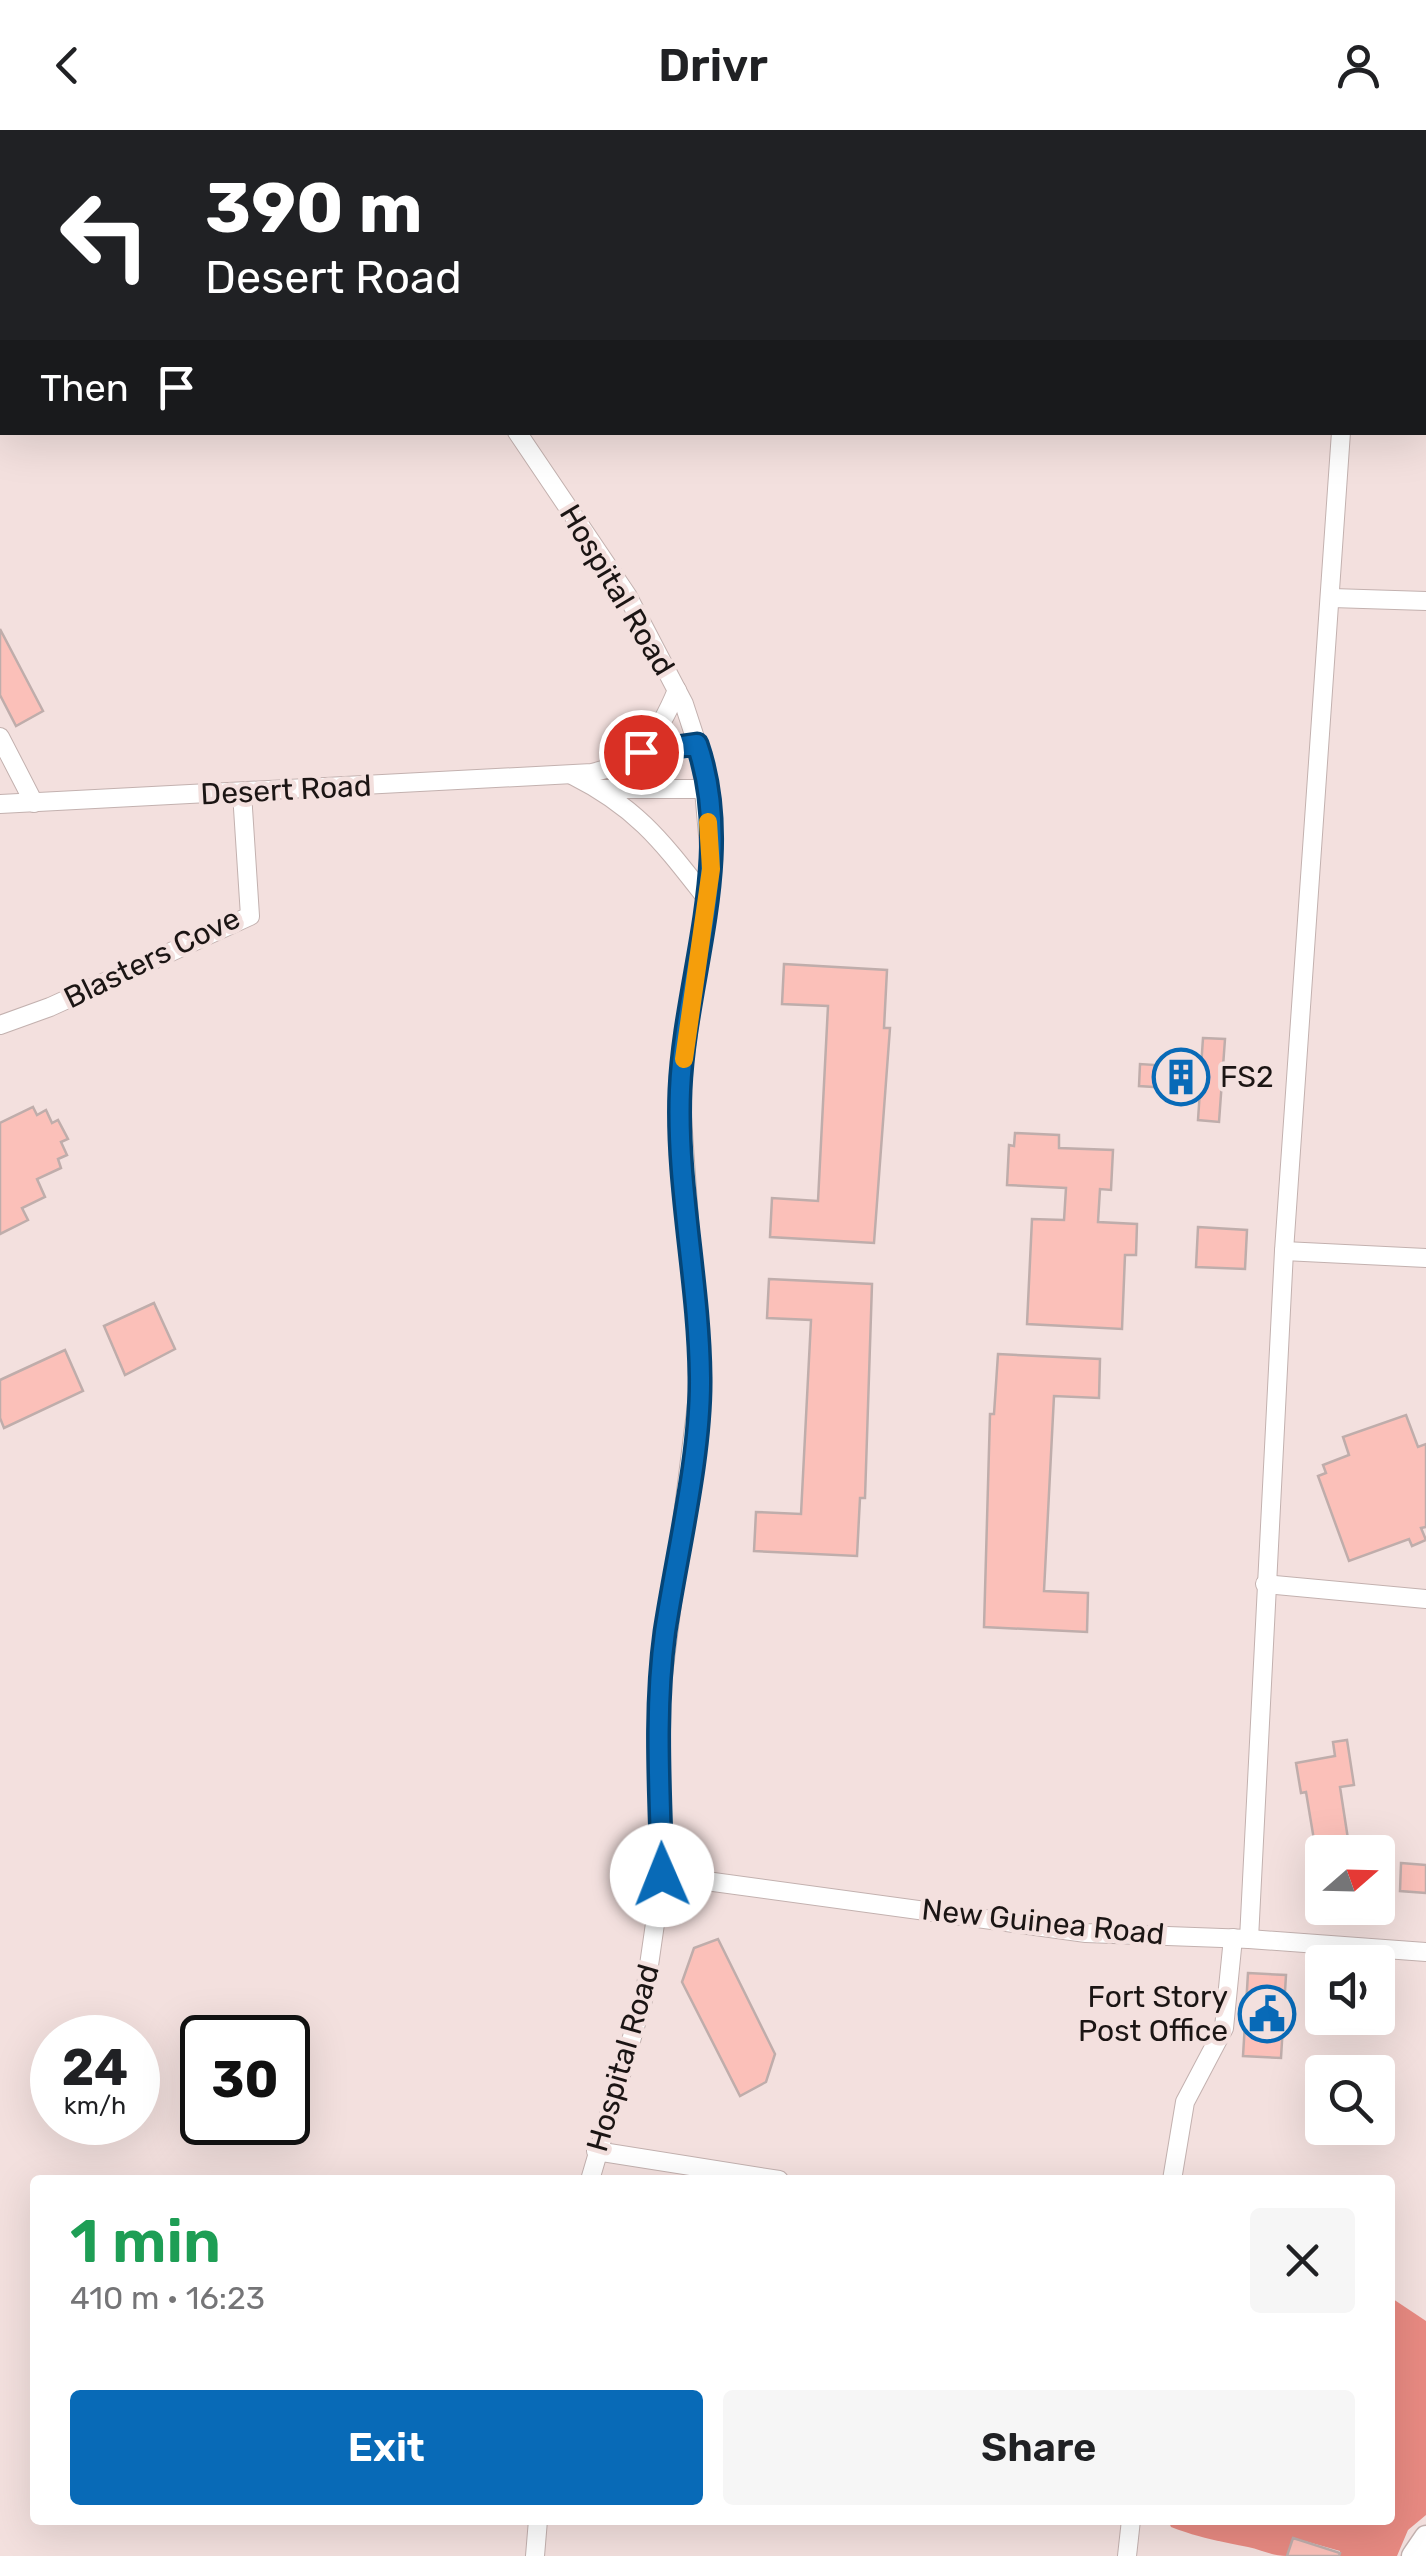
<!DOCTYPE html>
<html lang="en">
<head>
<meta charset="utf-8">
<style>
	:root { --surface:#fff; --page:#f6f6f6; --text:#202124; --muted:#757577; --accent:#086ab7 }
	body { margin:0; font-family:Rubik,sans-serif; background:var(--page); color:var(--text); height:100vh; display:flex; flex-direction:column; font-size:38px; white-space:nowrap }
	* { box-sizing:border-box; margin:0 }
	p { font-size:32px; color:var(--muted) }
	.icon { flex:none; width:55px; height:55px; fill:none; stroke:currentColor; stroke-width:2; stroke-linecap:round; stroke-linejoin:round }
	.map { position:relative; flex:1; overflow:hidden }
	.sheet { position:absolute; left:30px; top:2045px; width:1365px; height:350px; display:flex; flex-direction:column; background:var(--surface); border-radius:10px; box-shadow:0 10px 40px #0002 }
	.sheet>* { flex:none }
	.top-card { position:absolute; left:0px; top:0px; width:1428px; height:305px; box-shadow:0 10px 40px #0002; background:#202124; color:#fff; overflow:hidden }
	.needle { width:65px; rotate:70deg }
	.fabs { position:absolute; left:1305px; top:1705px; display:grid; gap:20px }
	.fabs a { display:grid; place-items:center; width:90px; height:90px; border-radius:10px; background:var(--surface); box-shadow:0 10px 40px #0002; font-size:50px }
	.speed { position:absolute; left:30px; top:1885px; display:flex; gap:20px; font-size:50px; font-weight:700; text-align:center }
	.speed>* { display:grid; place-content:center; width:130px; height:130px; border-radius:50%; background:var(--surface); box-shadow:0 10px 40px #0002; line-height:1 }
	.speed small { font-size:25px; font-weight:400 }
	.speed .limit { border:5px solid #111; border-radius:15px; background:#fff; color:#111 }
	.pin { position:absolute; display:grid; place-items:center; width:85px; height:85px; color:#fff; margin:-42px; border:5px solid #fff; border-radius:50%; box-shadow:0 2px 10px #0007 }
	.me { position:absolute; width:110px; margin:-55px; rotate:359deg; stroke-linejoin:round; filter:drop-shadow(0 0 8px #0008) }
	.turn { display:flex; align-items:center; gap:35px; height:210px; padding:0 40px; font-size:45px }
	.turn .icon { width:130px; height:130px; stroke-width:2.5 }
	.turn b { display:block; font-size:70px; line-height:85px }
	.then { display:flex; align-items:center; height:95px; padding:0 40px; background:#0003; gap:20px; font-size:38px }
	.round { display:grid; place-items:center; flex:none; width:105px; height:105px; border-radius:10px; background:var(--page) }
	.head { display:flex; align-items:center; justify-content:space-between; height:170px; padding:0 40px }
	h1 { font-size:60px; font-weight:600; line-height:75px; color:#1e9e55 }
	.action { display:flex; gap:20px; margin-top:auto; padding:20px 40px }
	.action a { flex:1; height:115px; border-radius:10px; background:var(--accent); color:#fff; font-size:40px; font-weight:600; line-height:115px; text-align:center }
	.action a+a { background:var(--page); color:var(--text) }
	header { display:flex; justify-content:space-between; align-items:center; height:130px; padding:0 40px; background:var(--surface); font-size:45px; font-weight:600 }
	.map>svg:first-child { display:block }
	.forest { fill:#e88a82 }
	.building { fill:#fbc0b9; stroke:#bfadab; stroke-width:2.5 }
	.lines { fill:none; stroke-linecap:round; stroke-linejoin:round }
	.street-casing { stroke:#c3b1af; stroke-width:20 }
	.secondary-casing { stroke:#c3b1af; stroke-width:25 }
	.street { stroke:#fff; stroke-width:18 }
	.secondary { stroke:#fff; stroke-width:22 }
	.route-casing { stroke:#054577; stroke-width:25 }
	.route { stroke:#086ab7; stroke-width:18 }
	.slow { stroke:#f59e0b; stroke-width:18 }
	.labels { text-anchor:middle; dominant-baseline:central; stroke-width:9; stroke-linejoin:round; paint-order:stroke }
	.street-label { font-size:30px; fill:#1b1514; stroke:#f3e0de }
	.poi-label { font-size:30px; fill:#1b1514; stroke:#f3e0de; text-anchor:start }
</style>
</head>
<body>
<header><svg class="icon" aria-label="back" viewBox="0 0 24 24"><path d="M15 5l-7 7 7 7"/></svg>Drivr<svg class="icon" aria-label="person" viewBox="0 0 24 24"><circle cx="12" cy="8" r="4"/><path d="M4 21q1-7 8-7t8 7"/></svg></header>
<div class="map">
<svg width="1426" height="2426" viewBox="0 0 1426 2426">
	<rect width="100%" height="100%" fill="#f3e0de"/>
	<path class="forest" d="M1390 2167 1426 2191V2385L1408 2400 1397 2426H1340V2421L1294 2408 1287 2426C1272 2426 1262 2420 1248 2417 1219 2411 1200 2408 1171 2397L1168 2390H1390Z"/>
	<g class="building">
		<polygon points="0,499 43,581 16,596 0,565"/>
		<polygon points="784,834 887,840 884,898 890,898 874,1113 770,1107 772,1068 818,1071 828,876 782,874"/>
		<polygon points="1203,908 1225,909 1219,992 1198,990 1200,960 1139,956 1140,934 1201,938"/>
		<polygon points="33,977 37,985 46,980 52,993 58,990 68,1009 61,1012 67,1025 58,1029 61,1038 37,1049 45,1067 22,1078 28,1090 0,1104 0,993"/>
		<polygon points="1015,1003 1059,1005 1059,1018 1113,1020 1111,1060 1100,1059 1098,1092 1137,1094 1136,1125 1125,1125 1122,1199 1027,1194 1032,1089 1064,1090 1066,1058 1007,1055 1009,1015 1014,1016"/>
		<polygon points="1198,1097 1247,1100 1245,1139 1196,1137"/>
		<polygon points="769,1149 872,1154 865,1368 860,1368 857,1426 754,1421 756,1382 801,1384 811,1190 767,1188"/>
		<polygon points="154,1173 175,1219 125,1245 104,1196"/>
		<polygon points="65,1220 83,1261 4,1298 0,1288 0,1250"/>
		<polygon points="998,1224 1100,1229 1099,1268 1054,1266 1044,1461 1088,1463 1087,1502 984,1497 990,1284 994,1284"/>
		<polygon points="1406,1285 1418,1317 1426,1314 1426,1397 1421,1398 1426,1410 1412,1416 1409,1409 1349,1431 1318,1346 1326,1343 1323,1335 1349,1325 1343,1307"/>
		<polygon points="1347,1610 1354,1655 1340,1657 1350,1722 1316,1722 1306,1662 1301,1663 1296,1633 1335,1626 1333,1612"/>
		<polygon points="1401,1733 1426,1735 1426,1763 1400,1761"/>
		<polygon points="718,1809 775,1924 766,1952 740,1966 682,1852 694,1818"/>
		<polygon points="1248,1843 1286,1845 1281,1928 1243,1926"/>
		<polygon points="1293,2408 1340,2423 1339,2426 1287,2426"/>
	</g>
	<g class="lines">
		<g class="street-casing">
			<g id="street">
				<polyline points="255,0 258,2"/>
				<polyline points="1340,0 1340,2"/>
				<polyline points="1425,123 1426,123"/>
				<polyline points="517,302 627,465 684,574 701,626 711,739 680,958 700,1250 659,1577 662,1745 645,1863 590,2050"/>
				<polyline points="1332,468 1426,471"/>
				<polyline points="0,607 34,673"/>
				<polyline points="641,621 697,614"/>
				<path d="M572 645C638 678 663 713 707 769"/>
				<polyline points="600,659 706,659"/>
				<path d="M0 674 592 643C641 631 659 604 677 560"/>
				<polyline points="0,895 50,877 250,786 242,663"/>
				<polyline points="1284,1121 1426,1128"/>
				<polyline points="1265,1454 1426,1469"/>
				<polyline points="662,1745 1086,1803 1249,1809 1426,1822"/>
				<polyline points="1249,1809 1284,1121 1341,302"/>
				<polyline points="596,2021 779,2050"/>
				<polyline points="1172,2050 1185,1972 1224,1898 1233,1808"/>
				<polyline points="535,2426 538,2390"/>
				<polyline points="1127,2426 1131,2390"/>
			</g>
		</g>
		<g class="secondary-casing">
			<polyline id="secondary" points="1413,2426 1426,2407"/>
		</g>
		<use href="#street" class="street"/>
		<use href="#secondary" class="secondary"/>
	</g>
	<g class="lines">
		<g class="route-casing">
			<path id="route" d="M641 622 697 614C736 727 685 846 680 960 676 1055 699 1151 700 1247 701 1326 677 1423 665 1502 654 1582 660 1664 662 1745"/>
		</g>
		<use href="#route" class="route"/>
		<polyline class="slow" points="684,929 711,739 708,692"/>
	</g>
	<defs>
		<g id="building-ring" transform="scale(2.875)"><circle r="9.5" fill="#f3e0de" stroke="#086ab7" stroke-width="1.5"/><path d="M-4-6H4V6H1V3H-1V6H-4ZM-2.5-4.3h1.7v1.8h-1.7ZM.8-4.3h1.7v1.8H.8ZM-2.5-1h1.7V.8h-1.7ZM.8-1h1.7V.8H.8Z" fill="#086ab7"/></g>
		<g id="civic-ring" transform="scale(2.875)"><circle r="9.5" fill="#f3e0de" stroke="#086ab7" stroke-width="1.5"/><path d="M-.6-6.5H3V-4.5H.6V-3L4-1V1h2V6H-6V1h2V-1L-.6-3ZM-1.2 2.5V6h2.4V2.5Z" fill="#086ab7"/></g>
	</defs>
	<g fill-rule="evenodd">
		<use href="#building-ring" x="1181" y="947"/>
		<use href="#civic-ring" x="1267" y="1884"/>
	</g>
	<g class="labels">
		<g class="street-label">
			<text transform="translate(617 460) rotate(59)">Hospital Road</text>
			<text transform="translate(286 660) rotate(-3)">Desert Road</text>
			<text transform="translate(152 828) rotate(-26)">Blasters Cove</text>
			<text transform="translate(1043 1792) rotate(6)">New Guinea Road</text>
			<text transform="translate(623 1928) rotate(-74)">Hospital Road</text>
		</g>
		<g class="poi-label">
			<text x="1220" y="947">FS2</text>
			<text x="1228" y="1867" text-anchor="end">Fort Story<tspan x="1228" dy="34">Post Office</tspan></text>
		</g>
	</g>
</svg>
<div class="fabs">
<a><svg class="needle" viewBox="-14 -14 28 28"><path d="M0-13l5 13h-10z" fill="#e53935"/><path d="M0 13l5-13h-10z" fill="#757577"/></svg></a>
<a><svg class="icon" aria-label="sound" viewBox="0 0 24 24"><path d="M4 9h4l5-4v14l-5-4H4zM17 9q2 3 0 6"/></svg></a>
<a><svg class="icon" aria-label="search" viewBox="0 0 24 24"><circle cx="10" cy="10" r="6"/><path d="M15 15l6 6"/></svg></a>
</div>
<div class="speed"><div>24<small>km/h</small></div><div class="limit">30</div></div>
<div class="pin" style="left:641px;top:622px;background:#d93025"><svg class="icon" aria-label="arrive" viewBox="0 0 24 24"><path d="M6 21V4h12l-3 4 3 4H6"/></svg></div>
<svg class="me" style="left:662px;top:1745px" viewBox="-20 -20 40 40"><circle r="19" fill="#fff"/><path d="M0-13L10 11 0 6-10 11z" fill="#086ab7"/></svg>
<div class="top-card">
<div class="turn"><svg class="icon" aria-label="left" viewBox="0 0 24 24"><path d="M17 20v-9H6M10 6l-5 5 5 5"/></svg><div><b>390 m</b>Desert Road</div></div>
<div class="then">Then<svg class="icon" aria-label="arrive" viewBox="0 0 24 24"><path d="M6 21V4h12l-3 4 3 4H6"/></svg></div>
</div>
<section class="sheet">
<div class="head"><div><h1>1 min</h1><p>410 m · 16:23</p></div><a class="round"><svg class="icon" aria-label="close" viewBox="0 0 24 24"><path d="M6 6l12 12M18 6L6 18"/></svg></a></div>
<div class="action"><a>Exit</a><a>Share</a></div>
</section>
</div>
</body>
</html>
